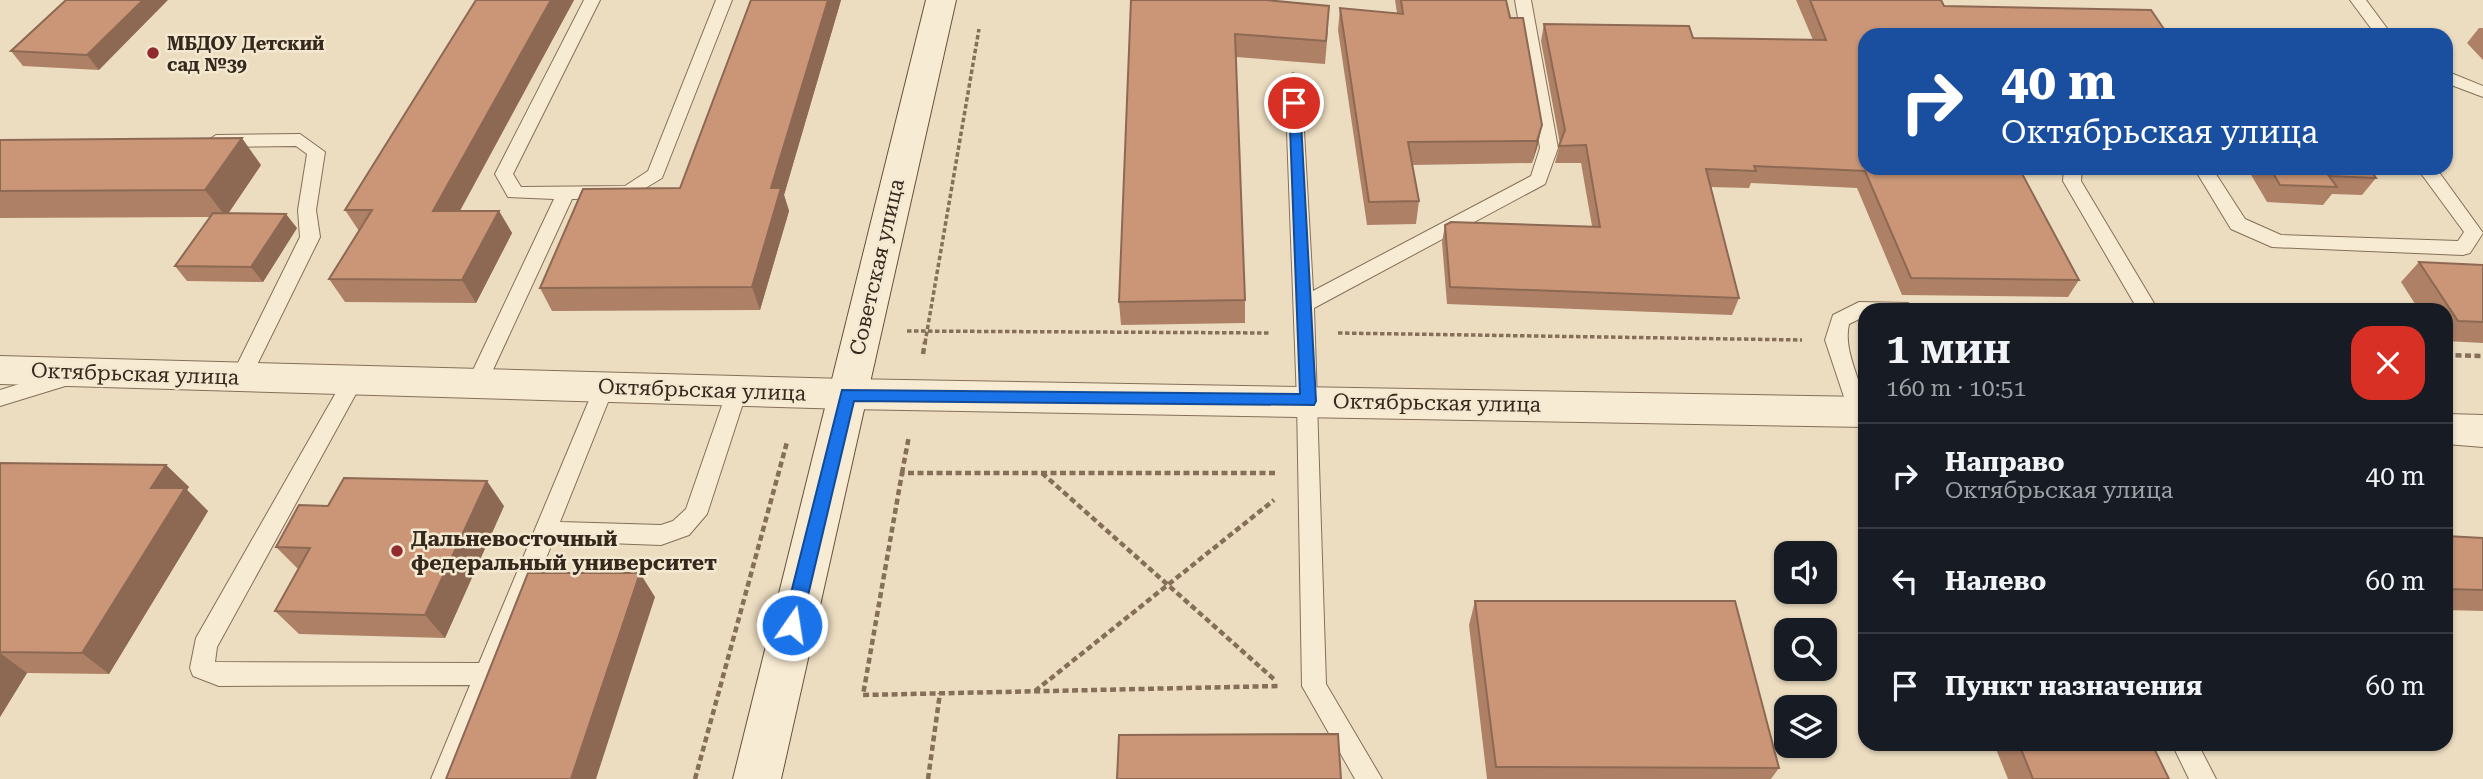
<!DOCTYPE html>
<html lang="ru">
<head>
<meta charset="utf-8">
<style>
	:root { --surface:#171b24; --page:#20242c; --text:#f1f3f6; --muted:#9ea1a6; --line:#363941 }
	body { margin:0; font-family:"Roboto Serif",serif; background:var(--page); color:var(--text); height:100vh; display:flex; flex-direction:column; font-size:26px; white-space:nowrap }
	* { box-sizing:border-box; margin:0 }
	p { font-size:23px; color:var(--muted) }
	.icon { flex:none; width:38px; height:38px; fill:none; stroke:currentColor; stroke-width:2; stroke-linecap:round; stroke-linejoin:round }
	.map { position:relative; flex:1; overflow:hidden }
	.panel { position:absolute; left:1858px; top:303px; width:595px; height:448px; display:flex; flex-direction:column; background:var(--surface); border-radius:21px; box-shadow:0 2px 5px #0004 }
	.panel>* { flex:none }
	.hud { position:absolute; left:1858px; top:28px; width:595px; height:147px; border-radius:21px; box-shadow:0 2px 5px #0004; background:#1a4fa0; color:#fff; overflow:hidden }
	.fabs { position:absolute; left:1774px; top:541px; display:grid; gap:14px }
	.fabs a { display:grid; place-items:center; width:63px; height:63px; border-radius:14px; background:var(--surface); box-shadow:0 2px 5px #0004; font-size:35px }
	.pin { position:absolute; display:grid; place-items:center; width:60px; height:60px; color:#fff; margin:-30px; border:4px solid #fff; border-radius:50%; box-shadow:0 2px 7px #0007 }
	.me { position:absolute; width:77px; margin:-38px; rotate:13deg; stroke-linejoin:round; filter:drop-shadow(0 0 5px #0008) }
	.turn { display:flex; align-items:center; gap:24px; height:147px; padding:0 28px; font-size:32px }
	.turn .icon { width:91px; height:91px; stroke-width:2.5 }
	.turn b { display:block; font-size:49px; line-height:60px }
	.round { display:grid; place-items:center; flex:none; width:74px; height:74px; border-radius:21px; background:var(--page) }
	.summary { display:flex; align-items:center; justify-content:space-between; height:119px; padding:0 28px }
	h1 { font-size:42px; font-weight:600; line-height:52px }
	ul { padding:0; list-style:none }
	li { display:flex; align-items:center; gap:21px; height:105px; padding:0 28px; border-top:2px solid var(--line) }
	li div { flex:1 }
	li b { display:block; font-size:26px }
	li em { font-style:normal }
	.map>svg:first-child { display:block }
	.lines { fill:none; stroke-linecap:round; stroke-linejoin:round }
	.service-casing { stroke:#856f59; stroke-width:2 }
	.minor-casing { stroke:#856f59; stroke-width:2 }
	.secondary-casing { stroke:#67503c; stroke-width:2 }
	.path-far1 { stroke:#856f59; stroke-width:3.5; stroke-dasharray:4.5 2.5; stroke-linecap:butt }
	.path { stroke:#856f59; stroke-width:4.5; stroke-dasharray:6 3.5; stroke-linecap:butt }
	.service { fill:#f8ebd3; fill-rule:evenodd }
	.minor { fill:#f8ebd3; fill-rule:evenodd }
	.secondary { fill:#f8ebd3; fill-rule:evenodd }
	.wall { fill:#ae8166 }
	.shaded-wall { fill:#8d6953 }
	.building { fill:#ca9677; stroke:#8d6953; stroke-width:2 }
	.route { fill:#1a73e8; stroke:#114b97; stroke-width:2 }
	.poi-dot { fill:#922b30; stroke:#f4e8d0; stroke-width:2.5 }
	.labels { text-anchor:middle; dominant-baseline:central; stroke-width:5; stroke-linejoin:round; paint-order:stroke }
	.far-poi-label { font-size:18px; font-weight:bold; fill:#35281d; stroke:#f4e8d0; text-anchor:start }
	.street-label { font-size:21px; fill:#35281d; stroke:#f4e8d0 }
	.poi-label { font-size:21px; font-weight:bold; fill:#35281d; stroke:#f4e8d0; text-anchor:start }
</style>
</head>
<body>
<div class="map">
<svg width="2483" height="779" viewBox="0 0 2483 779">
	<rect width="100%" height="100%" fill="#ecddc1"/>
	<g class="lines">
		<g class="service-casing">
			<g id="service">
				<polygon points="584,0 600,0 513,174 521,187 625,186 648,171 716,0 732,0 662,178 629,198 572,199 486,385 483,391 469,391 466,385 554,199 508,197 495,174"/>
				<polygon points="1515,0 1531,0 1558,148 1545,184 1314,308 1326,684 1382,779 1355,779 1302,686 1297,401 1285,78 1293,73 1301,78 1313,291 1531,176 1540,148"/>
				<polygon points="2350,0 2366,0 2392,35 2376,35"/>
				<polygon points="2446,71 2483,86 2483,97 2446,83"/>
				<polygon points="300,134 325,152 316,210 320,237 251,377 248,383 234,383 231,377 300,237 298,210 307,154 296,146 216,147 207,141 216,135"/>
				<polygon points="2064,168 2082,168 2081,181 2158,310 2138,310 2063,181"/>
				<polygon points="2194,168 2212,168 2245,219 2281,235 2458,241 2464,232 2417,168 2436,168 2483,233 2470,253 2463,255 2272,247 2231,229"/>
				<path d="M1859 302 1908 303 1918 310H1866V316L1849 324C1842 355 1866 384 1866 418H1852L1849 412 1825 340 1833 315Z"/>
				<polygon points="68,369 75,371 78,377 75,383 0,406 0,390"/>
				<polygon points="353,373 360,375 363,381 217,647 215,662 479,663 597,381 611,381 614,387 560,522 661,525 673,521 686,509 729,385 743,385 747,391 707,514 689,535 661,545 553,541 457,779 431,779 470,685 219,686 193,676 190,668 196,638 346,375"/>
				<polygon points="2172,744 2198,744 2216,779 2189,779"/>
			</g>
		</g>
		<g class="minor-casing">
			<g id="minor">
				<polygon points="0,356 847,379 1866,397 1866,427 847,409 0,384"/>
				<polygon points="2446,414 2483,415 2483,447 2446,444"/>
			</g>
		</g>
		<g class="secondary-casing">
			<polygon id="secondary" points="926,0 956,0 781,779 733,779"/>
		</g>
		<g class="path-far1">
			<polyline points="907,331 1270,333"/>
			<polyline points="1338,333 1802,340"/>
			<polyline points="925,343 979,29"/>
		</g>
		<g class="path">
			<polyline points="923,354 925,342"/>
			<polyline points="2446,355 2483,356"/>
			<polyline points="902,473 909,436"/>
			<polyline points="1042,473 1276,681"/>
			<polyline points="1275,473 902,473 863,695 1278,686"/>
			<polyline points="1035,691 1274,500"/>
			<polyline points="695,779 787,442"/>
			<polyline points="928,779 940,693"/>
		</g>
		<use href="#service" class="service"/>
		<use href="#minor" class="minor"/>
		<use href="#secondary" class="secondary"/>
	</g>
	<g class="wall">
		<polygon points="66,0 99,70 23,66 11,51"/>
		<polygon points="476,0 574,0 460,211 499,211 512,233 476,303 345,302 329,279 359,231 345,210"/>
		<polygon points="751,0 841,0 784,195 789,211 760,310 552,311 540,288 680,188"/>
		<polygon points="1131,0 1328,29 1325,64 1236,57 1245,300 1245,323 1121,325 1119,302"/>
		<polygon points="1395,0 1506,0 1542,125 1537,148 1532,163 1412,165 1419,201 1416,224 1367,225 1338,30 1340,8 1397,13"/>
		<polygon points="1796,0 1941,0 1866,35 2079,280 2068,297 1902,295 1857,188 1751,183 1749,188 1710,187 1739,298 1732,315 1447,304 1442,242 1445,225 1592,226 1581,163 1555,163 1560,144 1541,41 1544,24 1693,38 1813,40"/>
		<polygon points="2479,28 2483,28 2483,60 2467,43"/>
		<polygon points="0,140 261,165 228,213 297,228 263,282 187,281 175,266 210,217 0,218"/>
		<polygon points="2247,168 2369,168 2376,178 2362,195 2332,194 2323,205 2267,202"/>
		<polygon points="2419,262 2483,265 2483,343 2446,341 2446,310 2419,310 2401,282"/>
		<polygon points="0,463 166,465 189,487 187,490 208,511 109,674 27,673 0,717"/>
		<polygon points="328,506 504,506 445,638 299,634 275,611 298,569 276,547"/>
		<polygon points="2446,536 2483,538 2483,611 2446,610"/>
		<polygon points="1475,601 1779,768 1771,779 1487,779 1469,625"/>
		<polygon points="1994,744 2152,744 2169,779 2008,779"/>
	</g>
	<g class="shaded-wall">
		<polygon points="143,0 168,0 99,70 87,55"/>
		<polygon points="551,0 574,0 447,234 433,211"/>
		<polygon points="828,0 841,0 784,195 789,211 760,310 752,287 771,188"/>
		<polygon points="1542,125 1537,148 1532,163 1537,141"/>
		<polygon points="242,138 261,165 226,217 205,190"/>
		<polygon points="499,211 512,233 476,303 462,280"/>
		<polygon points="286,214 297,228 263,282 251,267"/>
		<polygon points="166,465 189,487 187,490 208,511 109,674 82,653 151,488"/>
		<polygon points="487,481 504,506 445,638 425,615"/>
		<polygon points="640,573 655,597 596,779 571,779"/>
		<polygon points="0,653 27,673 0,717"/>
	</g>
	<g class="building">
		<polygon points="66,0 143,0 87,55 11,51"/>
		<polygon points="476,0 551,0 433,211 499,211 462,280 329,279 372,210 345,210"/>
		<polygon points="751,0 828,0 771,188 781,188 752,287 540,288 583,189 680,188"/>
		<polygon points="1131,0 1266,0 1329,6 1326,41 1235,34 1245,300 1119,302"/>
		<polygon points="1401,0 1506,0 1510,18 1523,18 1542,125 1537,141 1408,142 1419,201 1369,202 1340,8 1403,14"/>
		<polygon points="1810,0 1941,0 1944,6 2151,10 2168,35 1866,35 1866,168 2019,168 2079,280 1911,278 1865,171 1754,166 1756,171 1706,169 1739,298 1450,287 1445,225 1451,222 1600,227 1586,145 1559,146 1565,130 1544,24 1689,26 1693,38 1826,40"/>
		<polygon points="242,138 205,190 0,191 0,140"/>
		<polygon points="2270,168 2369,168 2376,178 2329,176 2337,187 2280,185"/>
		<polygon points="213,213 286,214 251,267 175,266"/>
		<polygon points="2419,262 2483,265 2483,322 2458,321"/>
		<polygon points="0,463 166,465 151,488 185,488 82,653 0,652"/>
		<polygon points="344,478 487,481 425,615 275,611 310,548 276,547 299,505 328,506"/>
		<polygon points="2446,536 2483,538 2483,590 2446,589"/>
		<polygon points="528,573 640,573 571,779 446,779"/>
		<polygon points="1475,601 1735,601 1779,768 1496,767"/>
		<polygon points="1338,734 1341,779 1117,779 1119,735"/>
		<polygon points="2019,744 2152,744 2169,779 2033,779"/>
	</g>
	<polygon class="route" points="1289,100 1300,103 1316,401 1314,405 854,401 801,625 799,631 786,631 783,625 842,390 1300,394"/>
	<g class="poi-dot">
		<circle cx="153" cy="53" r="7"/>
		<circle cx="397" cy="551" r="7"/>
	</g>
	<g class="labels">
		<g class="far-poi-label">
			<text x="167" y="43">МБДОУ Детский<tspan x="167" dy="21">сад №39</tspan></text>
		</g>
		<g class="street-label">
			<text transform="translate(877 267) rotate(-77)">Советская улица</text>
			<text transform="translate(135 374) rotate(2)">Октябрьская улица</text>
			<text transform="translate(702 390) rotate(2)">Октябрьская улица</text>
			<text transform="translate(1437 403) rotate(1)">Октябрьская улица</text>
		</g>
		<g class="poi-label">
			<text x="411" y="539">Дальневосточный<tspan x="411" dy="24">федеральный университет</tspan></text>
		</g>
	</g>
</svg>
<div class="fabs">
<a><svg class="icon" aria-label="sound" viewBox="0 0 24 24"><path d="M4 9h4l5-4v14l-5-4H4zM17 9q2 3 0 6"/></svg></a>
<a><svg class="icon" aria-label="search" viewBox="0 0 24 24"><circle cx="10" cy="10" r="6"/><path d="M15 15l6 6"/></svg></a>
<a><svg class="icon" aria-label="layers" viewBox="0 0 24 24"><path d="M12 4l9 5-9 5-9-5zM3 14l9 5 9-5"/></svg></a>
</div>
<div class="pin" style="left:1294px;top:103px;background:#d93025"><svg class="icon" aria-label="arrive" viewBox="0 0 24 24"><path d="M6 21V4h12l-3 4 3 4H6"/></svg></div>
<svg class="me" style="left:792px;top:625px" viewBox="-20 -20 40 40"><circle r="17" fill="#1a73e8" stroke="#fff" stroke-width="3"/><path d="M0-11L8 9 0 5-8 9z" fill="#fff"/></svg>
<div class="hud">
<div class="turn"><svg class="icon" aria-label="right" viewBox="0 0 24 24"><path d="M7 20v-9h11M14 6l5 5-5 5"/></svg><div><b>40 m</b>Октябрьская улица</div></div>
</div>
<section class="panel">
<div class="summary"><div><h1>1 мин</h1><p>160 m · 10:51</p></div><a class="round" style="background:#d93025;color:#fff"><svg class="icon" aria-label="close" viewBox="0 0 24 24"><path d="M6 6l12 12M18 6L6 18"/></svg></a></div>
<ul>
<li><svg class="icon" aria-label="right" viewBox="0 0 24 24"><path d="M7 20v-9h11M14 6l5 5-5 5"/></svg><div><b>Направо</b><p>Октябрьская улица</p></div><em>40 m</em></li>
<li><svg class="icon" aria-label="left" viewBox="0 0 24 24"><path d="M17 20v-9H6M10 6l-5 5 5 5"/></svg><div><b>Налево</b></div><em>60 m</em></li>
<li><svg class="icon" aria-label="arrive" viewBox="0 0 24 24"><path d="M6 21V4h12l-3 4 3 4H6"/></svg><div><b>Пункт назначения</b></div><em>60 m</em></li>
</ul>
</section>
</div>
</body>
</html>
